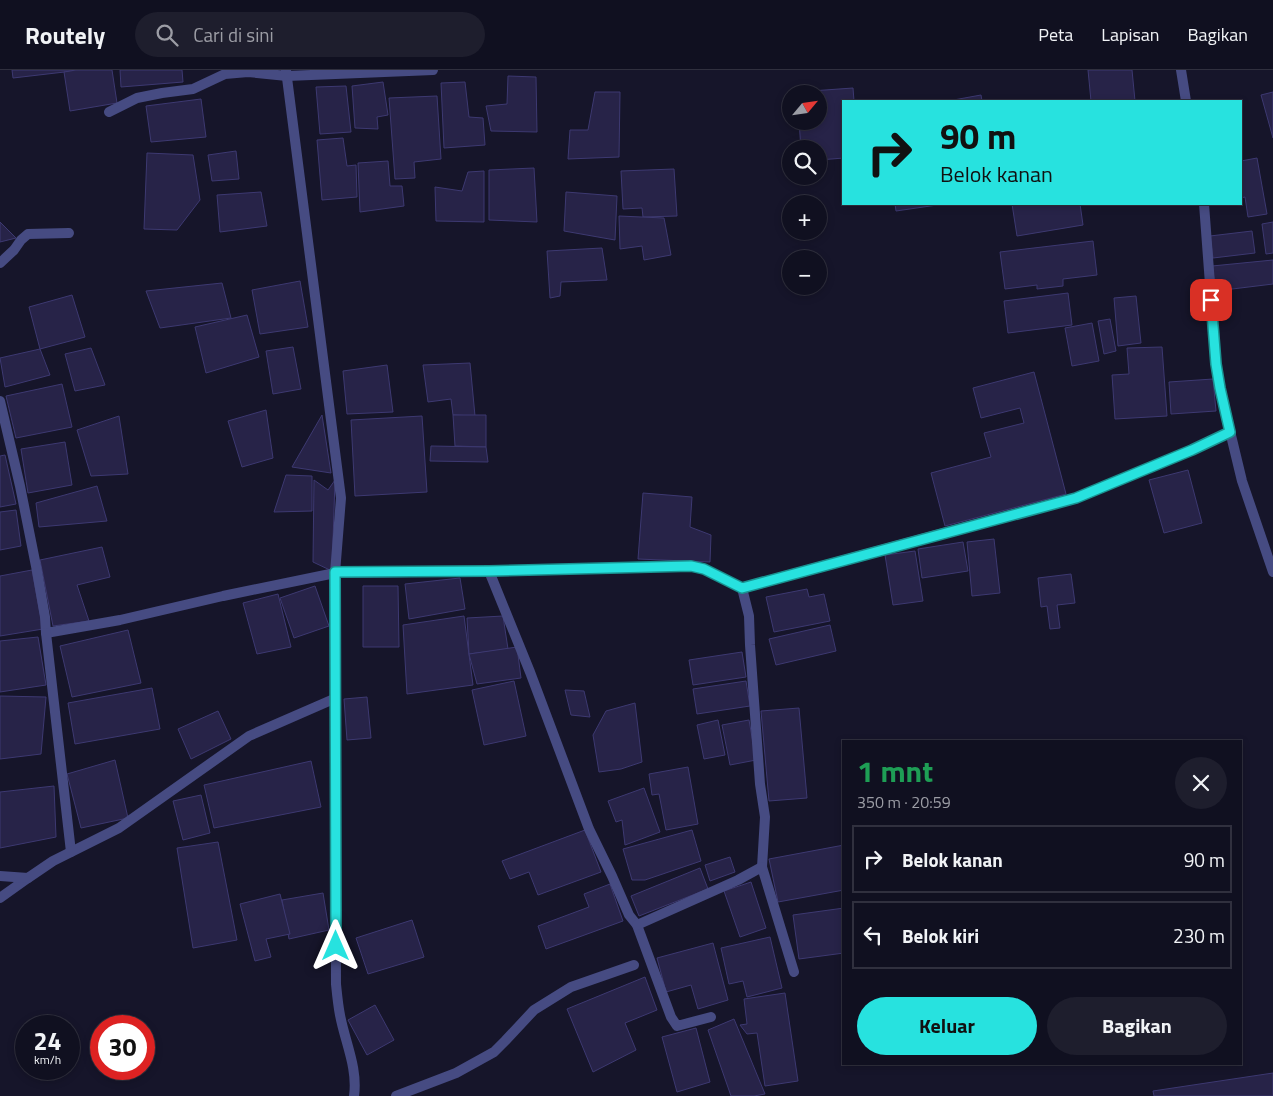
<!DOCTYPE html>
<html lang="id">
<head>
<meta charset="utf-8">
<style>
	:root { --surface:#101020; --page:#1e1e2d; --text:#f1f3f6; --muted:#9c9da5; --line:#30303e; --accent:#27e2df }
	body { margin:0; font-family:"Titillium Web",sans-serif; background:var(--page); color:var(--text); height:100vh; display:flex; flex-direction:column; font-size:19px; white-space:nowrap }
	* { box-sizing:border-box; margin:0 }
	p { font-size:16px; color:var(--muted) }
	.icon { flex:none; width:28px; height:28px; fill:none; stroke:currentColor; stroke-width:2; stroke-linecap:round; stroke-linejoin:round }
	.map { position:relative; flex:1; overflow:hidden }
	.details { position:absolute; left:842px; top:670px; width:400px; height:325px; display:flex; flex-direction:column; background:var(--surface); border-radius:0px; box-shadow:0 2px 8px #0003,0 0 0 1px var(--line) }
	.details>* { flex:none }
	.banner { position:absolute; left:842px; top:30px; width:400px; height:105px; border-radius:0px; box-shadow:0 2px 8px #0003,0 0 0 1px var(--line); background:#27e2df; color:#111; overflow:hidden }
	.needle { width:32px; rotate:61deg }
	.fabs { position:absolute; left:782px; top:15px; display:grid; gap:10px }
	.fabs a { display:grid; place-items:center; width:45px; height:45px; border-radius:50%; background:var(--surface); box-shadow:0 2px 8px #0003,0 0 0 1px var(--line); font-size:25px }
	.speed { position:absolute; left:15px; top:945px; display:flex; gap:10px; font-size:25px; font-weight:700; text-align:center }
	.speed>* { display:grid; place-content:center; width:65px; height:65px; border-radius:50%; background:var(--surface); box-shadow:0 2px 8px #0003,0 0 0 1px var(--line); line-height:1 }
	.speed small { font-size:12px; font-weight:400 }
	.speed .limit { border:8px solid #d22; background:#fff; color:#111 }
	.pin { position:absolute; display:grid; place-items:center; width:42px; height:42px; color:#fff; margin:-21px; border-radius:10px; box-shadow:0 2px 8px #0006 }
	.me { position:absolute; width:55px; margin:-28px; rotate:0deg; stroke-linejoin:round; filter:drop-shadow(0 0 4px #0008) }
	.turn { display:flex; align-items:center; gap:18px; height:105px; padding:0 15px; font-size:22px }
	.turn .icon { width:65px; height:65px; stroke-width:2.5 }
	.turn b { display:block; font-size:35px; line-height:42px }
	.round { display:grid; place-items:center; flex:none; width:52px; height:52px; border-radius:26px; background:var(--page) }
	.head { display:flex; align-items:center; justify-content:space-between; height:85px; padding:0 15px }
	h1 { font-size:30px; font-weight:700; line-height:38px; color:#1e9e55 }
	.cta { display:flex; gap:10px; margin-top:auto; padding:10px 15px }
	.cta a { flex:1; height:58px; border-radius:30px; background:var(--accent); color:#111; font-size:20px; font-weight:700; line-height:58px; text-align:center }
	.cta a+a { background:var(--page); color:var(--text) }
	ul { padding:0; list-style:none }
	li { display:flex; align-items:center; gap:15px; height:68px; margin:0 10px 8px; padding:0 5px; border:2px solid var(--line); border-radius:0px }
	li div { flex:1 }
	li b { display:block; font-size:19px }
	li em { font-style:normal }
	header { display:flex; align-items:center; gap:30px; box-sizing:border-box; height:70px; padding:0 25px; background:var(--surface); border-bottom:1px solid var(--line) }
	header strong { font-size:24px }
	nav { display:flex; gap:28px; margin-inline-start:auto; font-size:18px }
	.search { width:350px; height:45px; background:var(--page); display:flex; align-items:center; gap:12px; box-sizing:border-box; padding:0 18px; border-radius:28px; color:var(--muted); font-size:19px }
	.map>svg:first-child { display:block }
	.building { fill:#272348; stroke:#3d3971 }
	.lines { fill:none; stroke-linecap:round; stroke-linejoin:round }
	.service { stroke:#464b82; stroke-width:10 }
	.minor { stroke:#464b82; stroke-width:10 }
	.route-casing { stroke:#199391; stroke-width:12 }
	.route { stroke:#27e2df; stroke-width:9 }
</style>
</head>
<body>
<header>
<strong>Routely</strong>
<div class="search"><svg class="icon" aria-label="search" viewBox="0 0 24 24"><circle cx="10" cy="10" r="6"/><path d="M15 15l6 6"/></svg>Cari di sini</div>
<nav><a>Peta</a><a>Lapisan</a><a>Bagikan</a></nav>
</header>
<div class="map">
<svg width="1273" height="1026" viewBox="0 0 1273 1026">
	<rect width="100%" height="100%" fill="#16152a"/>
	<g class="building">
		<polygon points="12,0 72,0 73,1 13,8"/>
		<polygon points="76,0 112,0 117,33 70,41 64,2"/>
		<polygon points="120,0 182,0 183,12 121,17"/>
		<polygon points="1088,0 1132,0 1135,31 1091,31"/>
		<polygon points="508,6 536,7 537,62 491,61 486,36 507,34"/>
		<polygon points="383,12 388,45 377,47 378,59 355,58 352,16"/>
		<polygon points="465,12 469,47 483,48 485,75 444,78 441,13"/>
		<polygon points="346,16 351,62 320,64 316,17"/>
		<polygon points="853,18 854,31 844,31 844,88 819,90 819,79 801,79 799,51 819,51 819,24 797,24 797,22"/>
		<polygon points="595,22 620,22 619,87 568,89 570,60 588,60"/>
		<polygon points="1273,22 1273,68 1261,25"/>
		<polygon points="981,25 982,31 948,31"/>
		<polygon points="437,26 441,89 414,92 415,108 395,109 389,28"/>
		<polygon points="201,29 206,67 151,72 146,36"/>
		<polygon points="343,68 347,96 356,95 357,127 322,130 317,70"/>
		<polygon points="236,81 239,109 212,111 208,85"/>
		<polygon points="147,83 193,85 200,130 177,160 144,159"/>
		<polygon points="1257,88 1267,144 1248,147 1245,127 1241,128 1241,91"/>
		<polygon points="388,91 390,116 402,116 404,136 360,142 358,93"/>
		<polygon points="534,98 537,152 489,150 489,100"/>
		<polygon points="674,99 677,146 643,147 642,138 623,139 621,101"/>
		<polygon points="484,101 484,152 436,151 435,117 462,121 468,102"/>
		<polygon points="261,122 267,156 220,162 217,125"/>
		<polygon points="566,122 617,126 615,170 564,161"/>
		<polygon points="895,134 944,134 896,141"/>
		<polygon points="1012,134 1080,134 1083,155 1017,166"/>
		<polygon points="619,146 664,148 671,185 644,190 642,176 620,179"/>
		<polygon points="0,152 16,168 0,172"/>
		<polygon points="1273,152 1273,183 1266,184 1262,154"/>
		<polygon points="1252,161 1255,183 1213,188 1210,166"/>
		<polygon points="1093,171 1097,205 1063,209 1063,216 1037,219 1037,215 1005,219 1000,182"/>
		<polygon points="602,178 607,210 561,212 560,226 550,228 547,181"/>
		<polygon points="1273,190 1273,214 1216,221 1212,196"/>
		<polygon points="300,211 308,257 260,264 252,220"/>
		<polygon points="222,213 231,248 160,258 146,221"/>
		<polygon points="1068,223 1072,255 1008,263 1004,231"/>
		<polygon points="72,225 85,267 40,279 29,237"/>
		<polygon points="1136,226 1141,273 1118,276 1114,228"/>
		<polygon points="247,245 259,287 206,303 195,257"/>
		<polygon points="1110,249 1116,281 1104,284 1098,251"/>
		<polygon points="1092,253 1099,291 1072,296 1065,258"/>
		<polygon points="293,277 301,319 273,324 266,281"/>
		<polygon points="1162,277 1167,346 1115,349 1112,305 1129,304 1127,278"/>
		<polygon points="91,278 105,315 75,321 65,284"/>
		<polygon points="40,279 50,305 5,317 0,288"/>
		<polygon points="470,293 475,346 453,345 451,329 428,332 423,295"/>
		<polygon points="387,295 393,342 347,344 343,301"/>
		<polygon points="1034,302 1066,424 945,456 931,403 991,387 984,363 1024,353 1020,338 981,348 973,318"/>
		<polygon points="1213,309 1216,341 1171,344 1169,312"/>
		<polygon points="62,314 72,357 16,368 6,326"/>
		<polygon points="266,340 273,388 242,397 228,351"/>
		<polygon points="322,345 331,403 292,397"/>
		<polygon points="453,345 486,345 486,377 455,376"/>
		<polygon points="119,346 128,404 91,406 77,360"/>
		<polygon points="422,346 427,422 355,426 351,350"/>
		<polygon points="65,372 72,415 28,423 21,379"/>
		<polygon points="431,376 486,377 488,392 430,391"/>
		<polygon points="5,385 16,434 0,437 0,386"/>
		<polygon points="1188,400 1202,453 1164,463 1149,410"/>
		<polygon points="286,405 312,406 312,441 274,442"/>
		<polygon points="314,410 328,420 335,410 332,501 313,492"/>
		<polygon points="97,416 107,451 39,457 36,433"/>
		<polygon points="643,423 692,427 690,457 711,465 710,492 638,489"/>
		<polygon points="16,440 21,476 0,480 0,442"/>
		<polygon points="994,469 1000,523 972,526 967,472"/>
		<polygon points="963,472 968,501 922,508 918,479"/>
		<polygon points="102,477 110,507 77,515 89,551 53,556 40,490"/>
		<polygon points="915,481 923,531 893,535 885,485"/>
		<polygon points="32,500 43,559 0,566 0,506"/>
		<polygon points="1071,504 1075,533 1057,535 1060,558 1050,559 1047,536 1041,537 1038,508"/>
		<polygon points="460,508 465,539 409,549 405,514"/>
		<polygon points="315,516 329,556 294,568 280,528"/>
		<polygon points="363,516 398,516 399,577 363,577"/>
		<polygon points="807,519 809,527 824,524 830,551 774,562 766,527"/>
		<polygon points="278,524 291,577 257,584 243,533"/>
		<polygon points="464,546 473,615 407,624 403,555"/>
		<polygon points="503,546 508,579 469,584 467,548"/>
		<polygon points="830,555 836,581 776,595 769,569"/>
		<polygon points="128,560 141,613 72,627 60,576"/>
		<polygon points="38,567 46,615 0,622 0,571"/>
		<polygon points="517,577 521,608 477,614 469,584"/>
		<polygon points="742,582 746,607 693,615 689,590"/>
		<polygon points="514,611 526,666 484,675 472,620"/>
		<polygon points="746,611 750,636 697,644 693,619"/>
		<polygon points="152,618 160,659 75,674 68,633"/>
		<polygon points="565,620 584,621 590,647 571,645"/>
		<polygon points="0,626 46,627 41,684 0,689"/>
		<polygon points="367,627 371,668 347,670 344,629"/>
		<polygon points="635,633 642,692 621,699 599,702 593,665 606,641"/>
		<polygon points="799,638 807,728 769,731 761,641"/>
		<polygon points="218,641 231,669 191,689 178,659"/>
		<polygon points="718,650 725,685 704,689 697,655"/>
		<polygon points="749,650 756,690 730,695 722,655"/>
		<polygon points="115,690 128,748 81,758 67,704"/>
		<polygon points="311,691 321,737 214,758 204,715"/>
		<polygon points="688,697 698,754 666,760 659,724 652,725 649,704"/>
		<polygon points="54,716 56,767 0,778 0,722"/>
		<polygon points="644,718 660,762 625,775 622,750 616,752 608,731"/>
		<polygon points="201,725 210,763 183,770 173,731"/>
		<polygon points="585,760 601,802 538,825 529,802 510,809 502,791"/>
		<polygon points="692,760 701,791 645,810 632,810 623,779"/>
		<polygon points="218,772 237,870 193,878 177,778"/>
		<polygon points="844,775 844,820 778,832 769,789"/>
		<polygon points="730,787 735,802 710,811 705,795"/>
		<polygon points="700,798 708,819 639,846 631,826"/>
		<polygon points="751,812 766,858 740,867 724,821"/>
		<polygon points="610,814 623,851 546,879 538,856 589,837 584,824"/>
		<polygon points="323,823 329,860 289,869 282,830"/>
		<polygon points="280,824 290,864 266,869 271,887 255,891 240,834"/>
		<polygon points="844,838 844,883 799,889 793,845"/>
		<polygon points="412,850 424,887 368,904 356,868"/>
		<polygon points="770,867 782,918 747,927 743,911 729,914 721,878"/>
		<polygon points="713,873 728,930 698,939 691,915 666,922 657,888"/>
		<polygon points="645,907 657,940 625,953 636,980 593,1002 567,939"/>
		<polygon points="785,923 798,1011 765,1016 757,963 747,964 740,955 747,954 744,929"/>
		<polygon points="375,935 394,970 367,985 348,950"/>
		<polygon points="734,949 765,1024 754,1026 731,1026 708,960"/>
		<polygon points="696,958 710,1012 677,1022 662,967"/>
		<polygon points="1273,1003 1273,1026 1154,1026 1153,1021"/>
	</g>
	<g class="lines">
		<polyline class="service" points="0,828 28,808"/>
		<g class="minor">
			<path d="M286 0 341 428 335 503V555L336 914C337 924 338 935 340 945 345 972 358 998 354 1026"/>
			<polyline points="1181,0 1186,31"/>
			<polyline points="109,42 137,28 162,23 193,19 225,4 248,2 287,6 433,0"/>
			<polyline points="1204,134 1216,294 1222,328 1242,411 1273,502"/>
			<polyline points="0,193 14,180 21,170 28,164 69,163"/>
			<polyline points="0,331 20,416 37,501 45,547 46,563 120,550 223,526 335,503 489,501 691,496 704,499 742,518 749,546 750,575 760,714 765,747 762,797 794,902"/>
			<polyline points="489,501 530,602 589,759 612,806 629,845 637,855 671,947 677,956 711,947"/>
			<polyline points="742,518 954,460 1076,428 1192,380 1230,362"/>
			<polyline points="46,563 71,782"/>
			<polyline points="0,806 28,808 53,791 119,758 249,666 336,628"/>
			<polyline points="637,855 738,810 762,797"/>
			<polyline points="396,1026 456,1003 494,982 505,971 534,940 571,917 634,895"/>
		</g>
	</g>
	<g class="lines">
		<g class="route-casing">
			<polyline id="route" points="336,876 335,502 489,501 691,496 704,499 742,518 1076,428 1192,380 1230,362 1220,318 1216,294 1211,230"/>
		</g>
		<use href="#route" class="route"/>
	</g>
</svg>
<div class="fabs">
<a><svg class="needle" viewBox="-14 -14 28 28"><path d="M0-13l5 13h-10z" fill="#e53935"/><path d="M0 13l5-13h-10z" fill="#9c9da5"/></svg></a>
<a><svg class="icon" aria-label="search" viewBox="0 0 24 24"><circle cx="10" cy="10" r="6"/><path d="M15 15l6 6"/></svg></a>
<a>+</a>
<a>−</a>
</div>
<div class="speed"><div>24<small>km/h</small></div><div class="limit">30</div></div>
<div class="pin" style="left:1211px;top:230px;background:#d93025"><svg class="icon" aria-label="arrive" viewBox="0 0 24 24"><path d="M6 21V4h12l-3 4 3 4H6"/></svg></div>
<svg class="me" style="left:336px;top:876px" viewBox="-20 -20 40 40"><path d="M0-17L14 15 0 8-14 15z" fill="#27e2df" stroke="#fff" stroke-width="4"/></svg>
<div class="banner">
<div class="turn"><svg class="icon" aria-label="right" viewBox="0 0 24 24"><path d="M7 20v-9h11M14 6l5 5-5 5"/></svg><div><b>90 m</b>Belok kanan</div></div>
</div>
<section class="details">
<div class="head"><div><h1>1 mnt</h1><p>350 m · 20:59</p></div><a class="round"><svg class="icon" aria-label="close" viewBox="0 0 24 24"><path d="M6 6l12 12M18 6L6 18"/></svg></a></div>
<ul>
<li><svg class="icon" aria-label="right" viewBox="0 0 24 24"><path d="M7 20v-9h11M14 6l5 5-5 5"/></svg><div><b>Belok kanan</b></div><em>90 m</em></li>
<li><svg class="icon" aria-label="left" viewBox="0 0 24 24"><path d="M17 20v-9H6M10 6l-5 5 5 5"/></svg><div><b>Belok kiri</b></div><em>230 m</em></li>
</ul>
<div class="cta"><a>Keluar</a><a>Bagikan</a></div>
</section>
</div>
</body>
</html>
